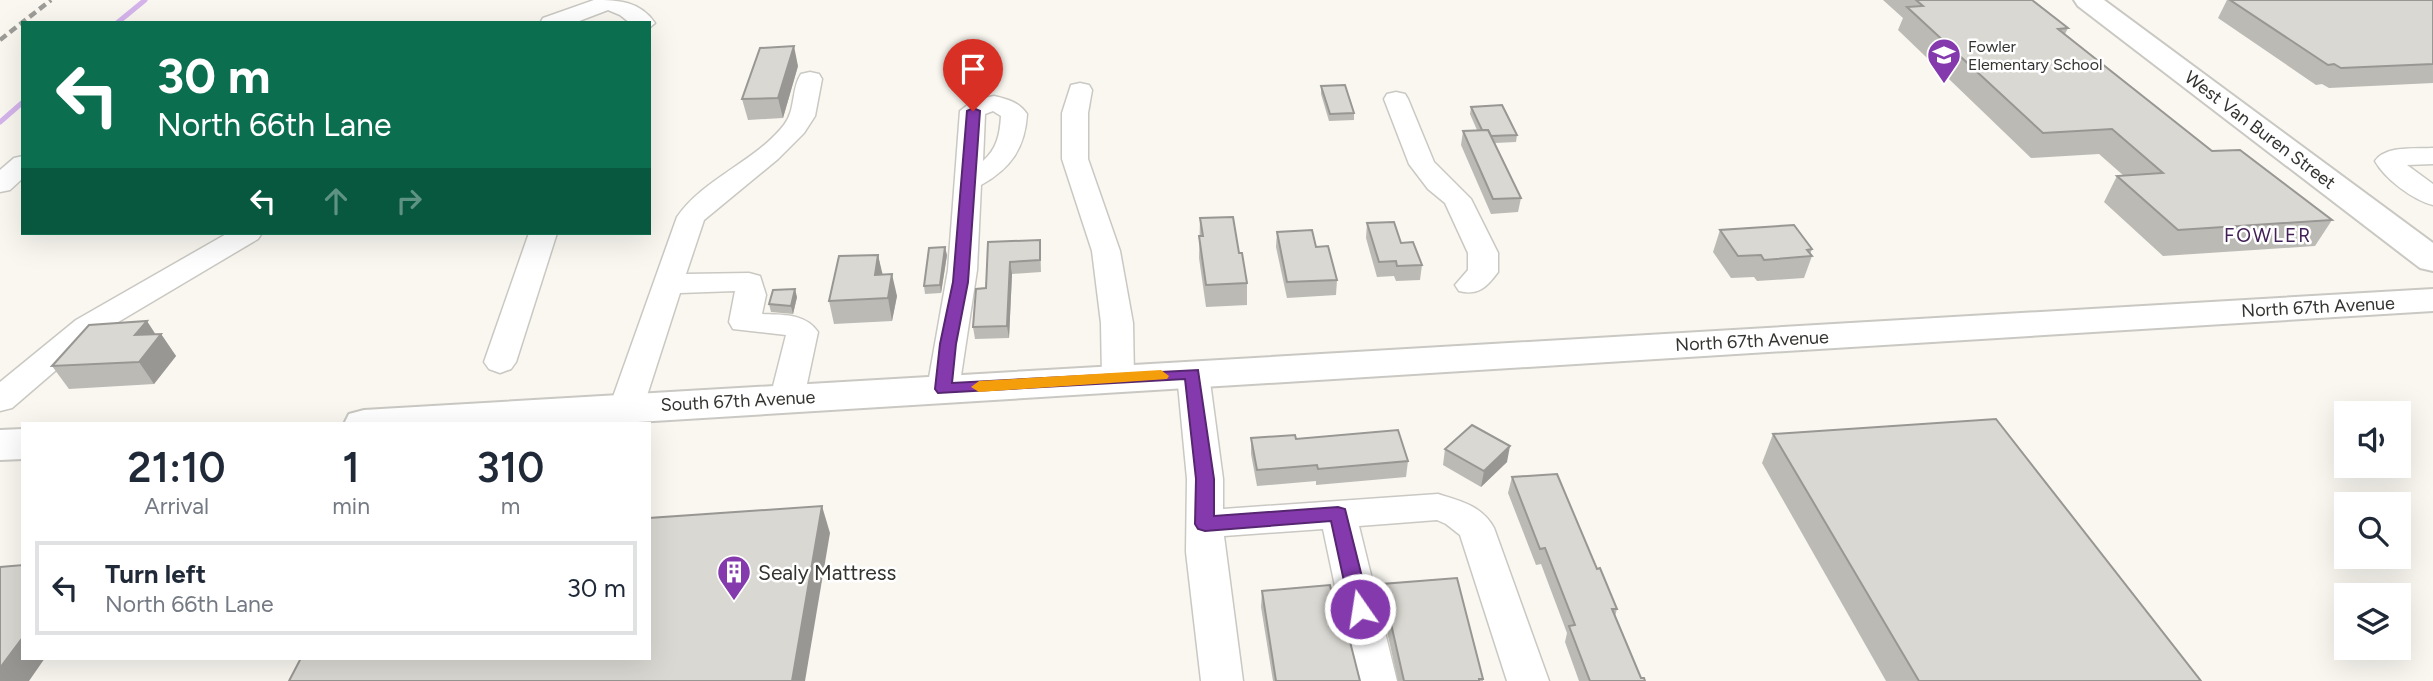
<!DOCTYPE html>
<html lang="en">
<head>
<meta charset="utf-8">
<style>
	:root { --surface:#fff; --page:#f6f6f7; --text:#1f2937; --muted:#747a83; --line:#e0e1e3 }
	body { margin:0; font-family:Figtree,sans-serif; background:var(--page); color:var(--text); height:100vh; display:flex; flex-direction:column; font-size:26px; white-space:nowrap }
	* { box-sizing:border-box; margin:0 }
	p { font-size:23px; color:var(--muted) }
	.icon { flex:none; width:38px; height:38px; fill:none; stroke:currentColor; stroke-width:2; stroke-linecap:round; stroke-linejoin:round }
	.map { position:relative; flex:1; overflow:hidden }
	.drawer { position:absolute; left:21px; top:422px; width:630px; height:238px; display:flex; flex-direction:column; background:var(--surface); border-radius:0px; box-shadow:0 7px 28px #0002 }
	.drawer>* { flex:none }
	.guide { position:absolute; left:21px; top:21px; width:630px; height:214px; border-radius:0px; box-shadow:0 7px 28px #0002; background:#0b6e4f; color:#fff; overflow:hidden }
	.buttons { position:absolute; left:2334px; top:401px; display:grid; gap:14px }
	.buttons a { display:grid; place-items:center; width:77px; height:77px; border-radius:0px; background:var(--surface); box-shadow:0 7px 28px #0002; font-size:35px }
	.pin { position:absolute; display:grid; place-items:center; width:60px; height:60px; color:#fff; margin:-72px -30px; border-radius:50% 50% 50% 0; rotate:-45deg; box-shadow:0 0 7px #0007 }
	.pin .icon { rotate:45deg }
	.me { position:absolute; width:77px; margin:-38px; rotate:347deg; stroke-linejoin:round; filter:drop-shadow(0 0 5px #0008) }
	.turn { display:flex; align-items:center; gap:24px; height:147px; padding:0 21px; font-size:32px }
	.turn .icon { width:91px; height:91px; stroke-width:2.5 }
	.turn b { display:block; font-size:49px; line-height:60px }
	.lanes { display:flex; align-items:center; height:66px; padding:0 21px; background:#0003; justify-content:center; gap:35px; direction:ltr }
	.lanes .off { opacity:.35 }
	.eta { display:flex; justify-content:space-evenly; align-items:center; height:119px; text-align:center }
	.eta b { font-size:42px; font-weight:600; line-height:49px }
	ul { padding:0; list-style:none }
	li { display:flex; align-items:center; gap:21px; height:94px; margin:0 14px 10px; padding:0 7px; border:4px solid var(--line); border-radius:0px }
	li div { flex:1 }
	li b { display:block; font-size:26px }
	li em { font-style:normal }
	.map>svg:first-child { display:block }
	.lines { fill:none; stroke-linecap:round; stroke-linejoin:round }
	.stream { stroke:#d5b4ec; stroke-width:5 }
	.minor-casing { stroke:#cac8c2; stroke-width:3 }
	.major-casing { stroke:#cac8c2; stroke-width:4 }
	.minor { fill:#fff; fill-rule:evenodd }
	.major { fill:#fff; fill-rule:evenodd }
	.rail { stroke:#9d9c97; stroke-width:4.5; stroke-dasharray:8 4.5; stroke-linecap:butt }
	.wall { fill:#bbbab5 }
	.shaded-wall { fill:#999793 }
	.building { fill:#dad8d2; stroke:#999793; stroke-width:2 }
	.route { fill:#843aad; stroke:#562670; stroke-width:2 }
	.slow { fill:#f59e0b }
	.labels { text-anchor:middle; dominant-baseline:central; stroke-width:5; stroke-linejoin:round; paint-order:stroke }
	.far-poi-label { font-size:16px; fill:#333330; stroke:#fff; text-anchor:start }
	.street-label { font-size:18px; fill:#333330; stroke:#fff }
	.neighbourhood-label { font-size:19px; letter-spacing:2px; fill:#422057; stroke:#fff }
	.near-poi-label { font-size:21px; fill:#333330; stroke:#fff; text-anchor:start }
</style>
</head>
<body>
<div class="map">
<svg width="2433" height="681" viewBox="0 0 2433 681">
	<rect width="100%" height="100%" fill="#f9f7f0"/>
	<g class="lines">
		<g class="stream">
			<polyline points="117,23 145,0"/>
			<polyline points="0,122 23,102"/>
		</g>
		<g class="minor-casing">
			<g id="minor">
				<path d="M594 0C618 0 640 1 655 23L649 28V23H630L620 15 608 10 574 23H540L543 18Z"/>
				<path d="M810 72 819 74 822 79 815 116 804 133 778 159 704 220 686 274 749 273 760 276 766 295 762 314C782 315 805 313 818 332L804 398 799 406 787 409 775 406 770 398 786 335 733 329 729 322 735 291 680 293 643 408 638 416 626 419 614 416 609 408 677 217C704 178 755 162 784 125 796 110 791 89 801 74Z"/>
				<polygon points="1080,83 1089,85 1092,90 1088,113 1088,159 1120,251 1133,323 1134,378 1130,386 1118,389 1106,386 1102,378 1101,323 1092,251 1062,159 1062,113 1071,85"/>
				<path d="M1396 92 1405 94 1408 99 1434 162 1471 199 1498 253V272C1487 287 1478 296 1459 291L1455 285 1468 270V253L1445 203 1428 189 1409 164 1384 99 1387 94Z"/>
				<path d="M994 96C1007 99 1019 102 1027 114 1025 148 1011 168 981 185L977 270 959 389 955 397 943 400 931 397 927 389 948 270 960 111 974 100ZM993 111 1001 116C1000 134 997 149 983 161L985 114Z"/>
				<path d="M2433 148V164L2407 165 2433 184V205C2413 200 2385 179 2375 161 2386 145 2416 149 2433 148Z"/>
				<polygon points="23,156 23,178 10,190 0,192 0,170 14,158"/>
				<polygon points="228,233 262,233 258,239 98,334 12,408 0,411 0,382 76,320"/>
				<polygon points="529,233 557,233 516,362 511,369 500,373 489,369 484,362"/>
				<path d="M1193 363 1204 366 1209 374 1223 479V509L1438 494C1461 501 1482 506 1494 528L1549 681H1507L1460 535 1446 524 1437 520 1359 526 1397 681H1355L1323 529 1224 536 1243 681H1201L1186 552 1187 479 1177 374 1182 366Z"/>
			</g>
		</g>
		<g class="major-casing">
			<g id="major">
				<polygon points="2074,0 2104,0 2433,243 2433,271 2420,268 2078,6"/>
				<polygon points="2433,289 2433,311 605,424 344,424 349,414 364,410"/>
				<polygon points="23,429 23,459 0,460 0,430"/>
			</g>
		</g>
		<use href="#minor" class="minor"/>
		<use href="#major" class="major"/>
		<polyline class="rail" points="0,40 51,0"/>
	</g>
	<g class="wall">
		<polygon points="1883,0 2032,0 2068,28 2065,34 2212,151 2332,220 2315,246 2163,256 2104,202 2117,176 2124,176 2099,154 2031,158 1898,30 1903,18"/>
		<polygon points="2227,0 2433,0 2433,83 2329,88 2322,84 2316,85 2218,18"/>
		<polygon points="798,66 783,118 748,120 742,99"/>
		<polygon points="1321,86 1354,113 1354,120 1329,121 1321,94"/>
		<polygon points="1471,107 1517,135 1516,142 1495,143 1521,198 1518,212 1491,214 1461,145 1463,131 1477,130 1470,114"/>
		<polygon points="1200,218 1239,253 1247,283 1247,305 1206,307 1199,258"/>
		<polygon points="1367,223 1401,243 1422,265 1420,280 1396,281 1394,276 1377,277 1366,238"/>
		<polygon points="1720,230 1812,249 1810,255 1812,256 1804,278 1757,281 1754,277 1731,278 1713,252"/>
		<polygon points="1277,232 1316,247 1337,280 1336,295 1287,298 1276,247"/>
		<polygon points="1040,240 1041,272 1012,274 1009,338 975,339 973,327 986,288 988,242"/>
		<polygon points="878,255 882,275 897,296 892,321 834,324 829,301"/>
		<polygon points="947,255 941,293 925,294 924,286"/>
		<polygon points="797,297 793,314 771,312 769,304"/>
		<polygon points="156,334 161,334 176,356 154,384 69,389 52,366"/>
		<polygon points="1773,434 2201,681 1886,681 1762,463"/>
		<polygon points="1251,438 1296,439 1408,461 1406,477 1316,485 1316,481 1257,486 1251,454"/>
		<polygon points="1445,449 1507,462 1481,487 1443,465"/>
		<polygon points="1512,477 1597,569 1617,609 1615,616 1641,678 1645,681 1579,681 1565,642 1567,633 1541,564 1536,565 1508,493"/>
		<polygon points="1382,584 1483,679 1483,681 1398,681 1380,600"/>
		<polygon points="1262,591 1338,623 1360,681 1273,681 1261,607"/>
	</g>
	<g class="shaded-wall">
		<polygon points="794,46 798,66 783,118 778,98"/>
		<polygon points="945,247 947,255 941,293 940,285"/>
		<polygon points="878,255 883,276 875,275"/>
		<polygon points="1010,262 1012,274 1009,338 1007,326"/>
		<polygon points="892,274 897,296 892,321 888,298"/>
		<polygon points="795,289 797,297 793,314 791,306"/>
		<polygon points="147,321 158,338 161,334 176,356 154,384 139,362 135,335"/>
		<polygon points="1510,446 1507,462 1481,487 1484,471"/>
		<polygon points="822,506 830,533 805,681 792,681"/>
		<polygon points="23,637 23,658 45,658 29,681 0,681 0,668"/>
	</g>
	<g class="building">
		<polygon points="1916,0 2032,0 2068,28 2058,29 2212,151 2240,150 2332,220 2178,230 2117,176 2163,173 2112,129 2043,133 1907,7 1923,6"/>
		<polygon points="2230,0 2433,0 2433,64 2341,68 2334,64 2328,65"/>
		<polygon points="794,46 778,98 742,99 760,48"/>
		<polygon points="1345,85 1354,113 1330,114 1321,86"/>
		<polygon points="1502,105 1517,135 1491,136 1488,130 1482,130 1471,107"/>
		<polygon points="1488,130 1521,198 1493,199 1463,131"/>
		<polygon points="1233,217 1239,253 1242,253 1247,283 1206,285 1199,236 1203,236 1200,218"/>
		<polygon points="1394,222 1401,243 1413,242 1422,265 1397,266 1396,261 1379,262 1367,223"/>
		<polygon points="1794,225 1812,249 1807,250 1812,256 1764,260 1761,255 1738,256 1720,230"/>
		<polygon points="1312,230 1316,247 1328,246 1337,280 1287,282 1277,232"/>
		<polygon points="1040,240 1040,260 1010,262 1007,326 973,327 976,289 986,288 988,242"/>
		<polygon points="945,247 940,285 924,286 929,248"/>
		<polygon points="878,255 875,275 892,274 888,298 829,301 839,256"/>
		<polygon points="795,289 791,306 769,304 773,290"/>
		<polygon points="147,321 135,335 161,334 139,362 52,366 89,325"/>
		<polygon points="1996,419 2201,681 1919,681 1773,434"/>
		<polygon points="1472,425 1510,446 1484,471 1445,449"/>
		<polygon points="1398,430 1408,461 1318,469 1317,465 1257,470 1251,438 1295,435 1296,439"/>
		<polygon points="1557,474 1597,569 1600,568 1617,609 1612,609 1641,678 1644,678 1645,681 1590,681 1569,626 1575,625 1545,548 1540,549 1512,477"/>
		<polygon points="822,506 792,681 289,681 301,658 649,658 649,518"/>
		<polygon points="23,565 23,637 0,668 0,567"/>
		<polygon points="1457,578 1483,679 1479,679 1479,681 1404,681 1382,584"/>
		<polygon points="1330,585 1338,623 1345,622 1360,681 1276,681 1262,591"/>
	</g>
	<polygon class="route" points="973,108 980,111 968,282 956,344 952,383 1198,370 1214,479 1214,516 1338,507 1345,509 1370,609 1367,615 1360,617 1353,615 1350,609 1331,521 1205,531 1198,529 1195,524 1196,479 1185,379 938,393 935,389 940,344 953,282 967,111"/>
	<polygon class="slow" points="1161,370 1169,376 1167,379 979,392 971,387 979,381"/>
	<defs>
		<g id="school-pin" transform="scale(1.75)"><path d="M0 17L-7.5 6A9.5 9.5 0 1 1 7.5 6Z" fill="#843aad" stroke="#fff"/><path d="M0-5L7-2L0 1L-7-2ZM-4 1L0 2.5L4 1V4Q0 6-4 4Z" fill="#fff"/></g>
		<g id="building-pin" transform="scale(1.75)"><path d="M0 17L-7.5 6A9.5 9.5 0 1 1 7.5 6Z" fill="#843aad" stroke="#fff"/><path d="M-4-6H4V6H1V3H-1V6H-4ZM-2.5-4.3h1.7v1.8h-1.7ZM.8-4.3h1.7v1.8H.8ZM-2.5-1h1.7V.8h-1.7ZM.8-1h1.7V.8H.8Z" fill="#fff"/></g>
	</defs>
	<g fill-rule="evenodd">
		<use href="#school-pin" x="1944" y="55"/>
		<use href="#building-pin" x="734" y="572"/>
	</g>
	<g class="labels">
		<g class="far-poi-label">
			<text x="1968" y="46">Fowler<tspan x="1968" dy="18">Elementary School</tspan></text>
		</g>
		<g class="street-label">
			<text transform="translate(2260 130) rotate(37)">West Van Buren Street</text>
			<text transform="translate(2318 307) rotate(-3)">North 67th Avenue</text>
			<text transform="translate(1752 341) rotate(-3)">North 67th Avenue</text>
			<text transform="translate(738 401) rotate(-3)">South 67th Avenue</text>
		</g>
		<g class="neighbourhood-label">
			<text x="2268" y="235">FOWLER</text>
		</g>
		<g class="near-poi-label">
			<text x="758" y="572">Sealy Mattress</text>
		</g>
	</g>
</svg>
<div class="buttons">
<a><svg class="icon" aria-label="sound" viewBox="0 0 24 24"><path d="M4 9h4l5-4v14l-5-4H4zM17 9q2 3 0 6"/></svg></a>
<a><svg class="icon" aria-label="search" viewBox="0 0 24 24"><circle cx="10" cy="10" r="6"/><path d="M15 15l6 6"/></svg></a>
<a><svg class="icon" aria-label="layers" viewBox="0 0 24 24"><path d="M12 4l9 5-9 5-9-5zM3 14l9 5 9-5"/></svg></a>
</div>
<div class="pin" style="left:973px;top:111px;background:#d93025"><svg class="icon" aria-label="arrive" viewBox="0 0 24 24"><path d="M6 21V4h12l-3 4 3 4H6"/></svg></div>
<svg class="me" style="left:1360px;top:609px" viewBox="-20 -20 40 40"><circle r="17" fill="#843aad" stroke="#fff" stroke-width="3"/><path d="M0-11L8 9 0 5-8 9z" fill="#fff"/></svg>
<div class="guide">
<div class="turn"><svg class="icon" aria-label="left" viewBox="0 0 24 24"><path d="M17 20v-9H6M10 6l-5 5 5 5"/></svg><div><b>30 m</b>North 66th Lane</div></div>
<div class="lanes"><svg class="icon" aria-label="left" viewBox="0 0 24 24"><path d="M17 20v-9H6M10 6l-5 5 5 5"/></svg><svg class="icon off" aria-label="ahead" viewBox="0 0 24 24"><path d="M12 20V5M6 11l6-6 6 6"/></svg><svg class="icon off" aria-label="right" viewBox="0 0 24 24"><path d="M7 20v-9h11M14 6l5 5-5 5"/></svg></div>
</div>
<section class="drawer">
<div class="eta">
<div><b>21:10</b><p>Arrival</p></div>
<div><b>1</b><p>min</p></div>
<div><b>310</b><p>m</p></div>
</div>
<ul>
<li><svg class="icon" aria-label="left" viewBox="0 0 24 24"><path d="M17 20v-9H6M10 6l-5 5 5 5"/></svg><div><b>Turn left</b><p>North 66th Lane</p></div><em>30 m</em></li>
</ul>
</section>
</div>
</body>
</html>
